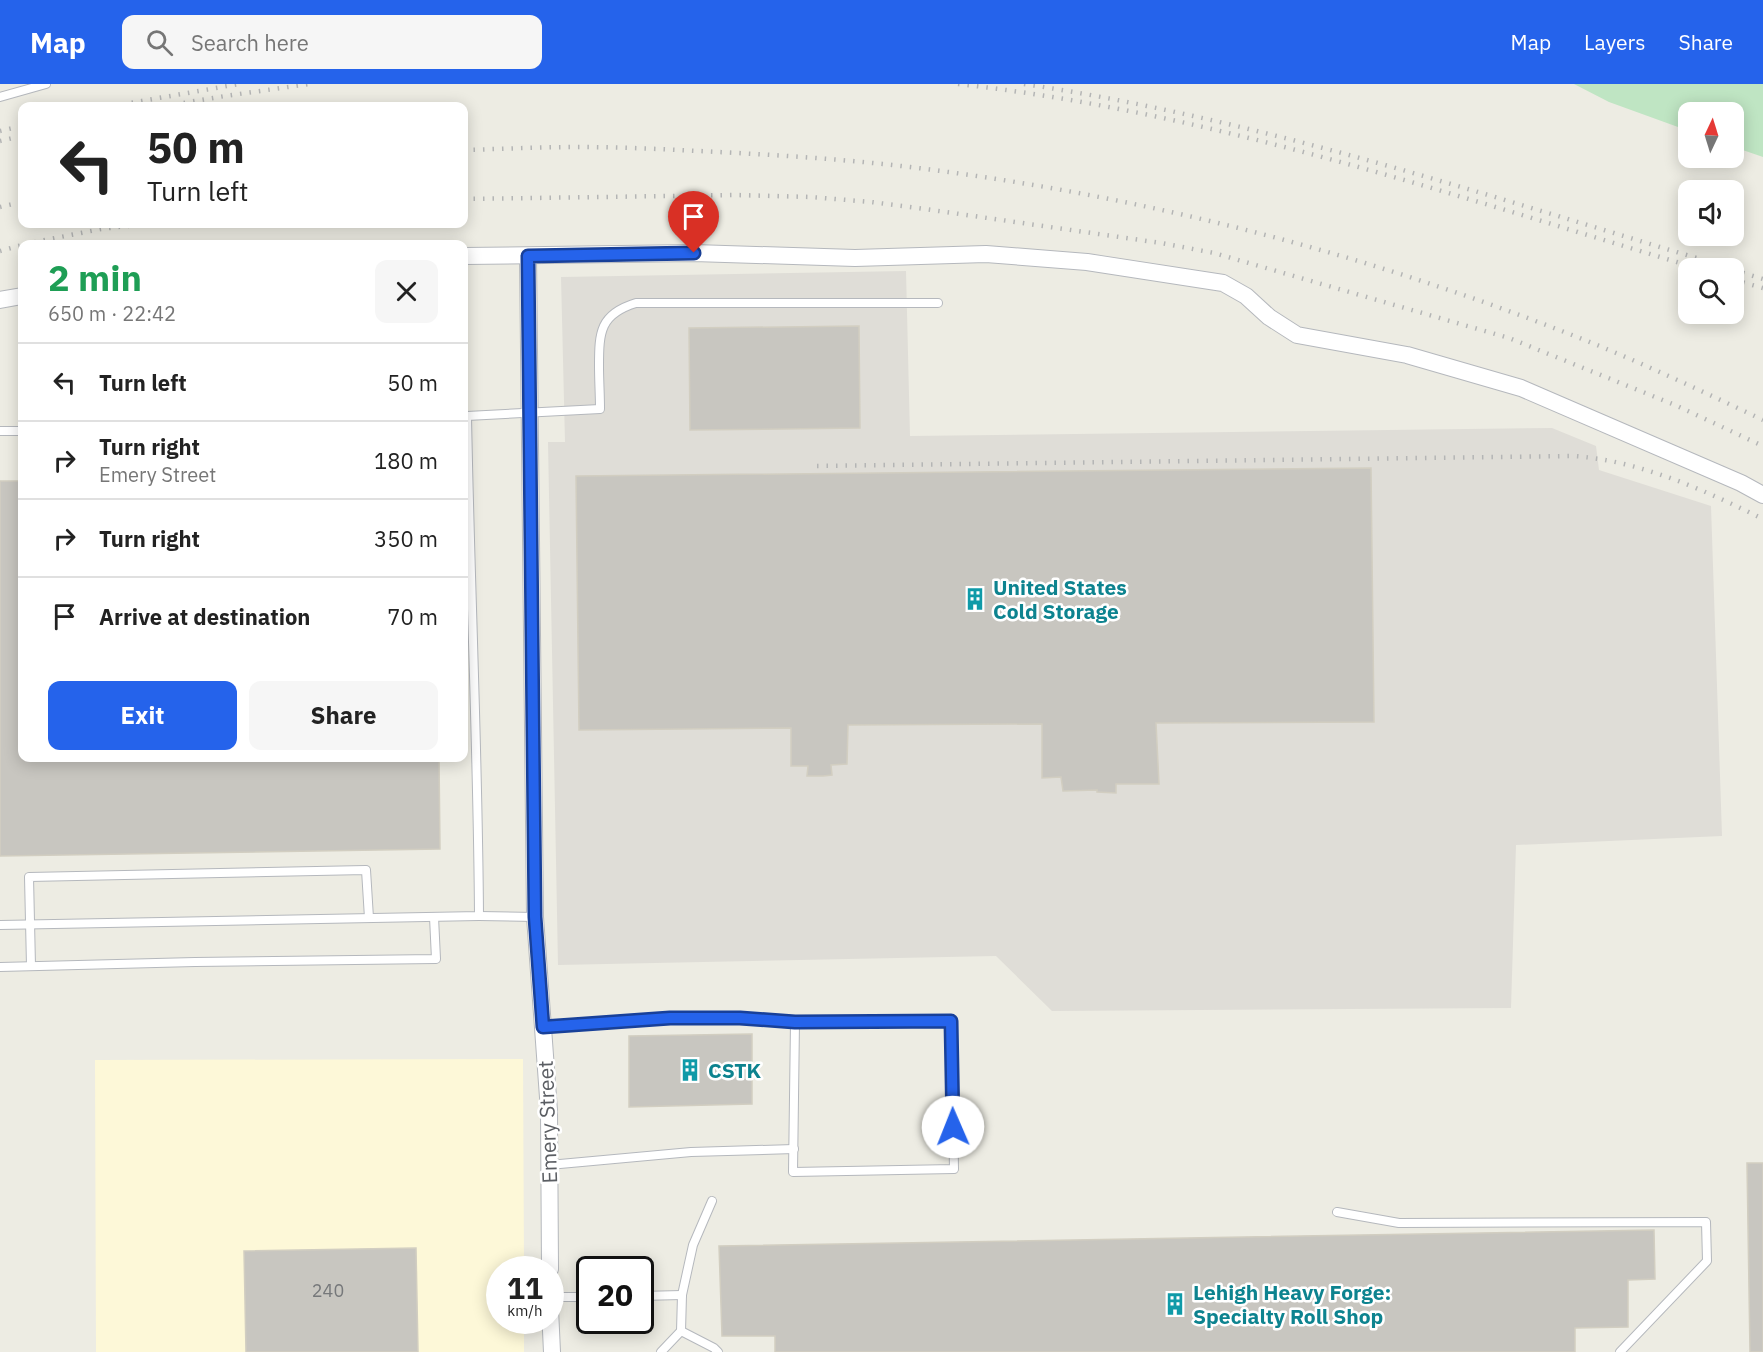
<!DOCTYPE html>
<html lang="en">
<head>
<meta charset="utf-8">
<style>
	:root { --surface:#fff; --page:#f6f6f6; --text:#222; --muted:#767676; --line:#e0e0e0; --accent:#2563eb }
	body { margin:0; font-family:"IBM Plex Sans",sans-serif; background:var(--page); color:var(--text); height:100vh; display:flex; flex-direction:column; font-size:22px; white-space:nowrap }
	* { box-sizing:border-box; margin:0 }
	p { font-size:20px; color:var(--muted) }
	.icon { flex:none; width:33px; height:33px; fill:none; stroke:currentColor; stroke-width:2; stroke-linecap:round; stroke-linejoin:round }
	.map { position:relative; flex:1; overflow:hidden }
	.panel { position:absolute; left:18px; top:156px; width:450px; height:522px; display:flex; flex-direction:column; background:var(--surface); border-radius:12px; box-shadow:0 3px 15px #0003 }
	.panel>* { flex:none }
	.banner { position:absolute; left:18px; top:18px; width:450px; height:126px; border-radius:12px; box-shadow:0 3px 15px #0003; background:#fff; color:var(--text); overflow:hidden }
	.needle { width:39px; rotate:4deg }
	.fabs { position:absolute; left:1678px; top:18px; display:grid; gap:12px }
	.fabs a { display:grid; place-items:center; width:66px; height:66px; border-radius:12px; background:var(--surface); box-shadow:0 3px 15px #0003; font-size:30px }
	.speed { position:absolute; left:486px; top:1172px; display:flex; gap:12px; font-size:30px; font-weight:700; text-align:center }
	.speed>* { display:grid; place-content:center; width:78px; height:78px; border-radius:50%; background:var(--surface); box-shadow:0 3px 15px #0003; line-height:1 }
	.speed small { font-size:15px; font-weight:400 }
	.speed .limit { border:3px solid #111; border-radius:9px; background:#fff; color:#111 }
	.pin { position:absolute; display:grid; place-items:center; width:51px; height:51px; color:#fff; margin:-62px -26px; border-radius:50% 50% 50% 0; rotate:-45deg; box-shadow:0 0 6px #0007 }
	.pin .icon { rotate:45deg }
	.me { position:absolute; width:66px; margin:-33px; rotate:359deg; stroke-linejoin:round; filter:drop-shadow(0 0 4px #0008) }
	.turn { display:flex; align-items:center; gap:21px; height:126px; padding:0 30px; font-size:27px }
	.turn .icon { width:78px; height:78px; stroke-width:2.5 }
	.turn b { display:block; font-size:42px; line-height:51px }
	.round { display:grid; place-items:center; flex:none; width:63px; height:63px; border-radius:12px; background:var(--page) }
	.headline { display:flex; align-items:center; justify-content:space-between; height:102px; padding:0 30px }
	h1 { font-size:36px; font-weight:700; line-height:45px; color:#1e9e55 }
	.primary-button { display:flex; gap:12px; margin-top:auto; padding:12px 30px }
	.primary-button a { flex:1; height:69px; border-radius:12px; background:var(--accent); color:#fff; font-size:24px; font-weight:700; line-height:69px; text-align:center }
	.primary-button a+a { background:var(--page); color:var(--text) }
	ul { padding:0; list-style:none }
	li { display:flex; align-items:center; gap:18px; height:78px; padding:0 30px; border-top:2px solid var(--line) }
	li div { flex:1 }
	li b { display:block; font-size:22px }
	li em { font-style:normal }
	header { display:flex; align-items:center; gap:36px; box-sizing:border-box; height:84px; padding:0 30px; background:var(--accent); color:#fff }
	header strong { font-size:28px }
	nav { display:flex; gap:33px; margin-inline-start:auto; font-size:21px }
	.search { width:420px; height:54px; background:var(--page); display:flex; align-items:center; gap:15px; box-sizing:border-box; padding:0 21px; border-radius:12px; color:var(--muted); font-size:22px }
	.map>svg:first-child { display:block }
	.commercial { fill:#fdf8d8 }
	.industrial { fill:#dfddd7 }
	.green { fill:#bfe5c3 }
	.building { fill:#c8c6c0; stroke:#d2cec1; stroke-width:1.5 }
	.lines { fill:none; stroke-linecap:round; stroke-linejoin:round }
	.service-casing { stroke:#b5b8bd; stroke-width:10 }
	.minor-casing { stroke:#b5b8bd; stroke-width:18 }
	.service { stroke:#fff; stroke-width:8 }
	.minor { stroke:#fff; stroke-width:16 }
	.rail { stroke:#b4b5b5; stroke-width:4.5; stroke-dasharray:1.5 8; stroke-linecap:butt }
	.route-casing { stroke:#184099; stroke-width:15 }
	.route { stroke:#2563eb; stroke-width:10 }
	.labels { text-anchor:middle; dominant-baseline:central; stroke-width:5; stroke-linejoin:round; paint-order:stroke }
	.number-label { font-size:18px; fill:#76787a }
	.culture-label { font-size:21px; font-weight:bold; fill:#0d838f; stroke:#fff; text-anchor:start }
	.street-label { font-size:21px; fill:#5b5e63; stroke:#fff }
</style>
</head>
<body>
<header>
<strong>Map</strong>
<div class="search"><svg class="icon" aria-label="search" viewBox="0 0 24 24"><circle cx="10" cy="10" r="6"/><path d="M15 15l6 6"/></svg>Search here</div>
<nav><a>Map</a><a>Layers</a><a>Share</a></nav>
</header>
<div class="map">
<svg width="1763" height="1268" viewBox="0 0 1763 1268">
	<rect width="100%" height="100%" fill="#edece3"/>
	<polygon class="commercial" points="523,975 524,1185 500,1185 500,1236 524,1236 524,1268 96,1268 95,976"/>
	<polygon class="industrial" points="906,187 910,352 1552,344 1596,362 1599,386 1711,422 1722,752 1516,761 1511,924 1052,927 996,872 558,881 548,358 565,358 561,193"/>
	<polygon class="green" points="1574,0 1763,0 1763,73 1734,63 1734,28 1689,28 1689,47 1609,18"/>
	<g class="building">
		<polygon points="859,242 860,344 690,346 689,244"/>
		<polygon points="1371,384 1374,638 1156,639 1159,700 1116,700 1116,709 1097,708 1097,706 1063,707 1061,693 1042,694 1042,640 848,641 847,680 831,681 832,691 823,692 807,692 808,682 791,682 791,644 579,646 576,392"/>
		<polygon points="0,397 22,397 22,674 439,674 440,765 0,772"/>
		<polygon points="752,950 752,1020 629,1023 629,952"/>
		<polygon points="1747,1079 1763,1079 1763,1268 1750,1268"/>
		<polygon points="1654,1146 1655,1195 1628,1196 1628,1243 1575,1244 1575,1268 775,1268 775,1252 722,1252 719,1162"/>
		<polygon points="416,1164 418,1268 246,1268 244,1167"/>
	</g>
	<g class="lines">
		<g class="service-casing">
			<g id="service">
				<polyline points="0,13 46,0"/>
				<path d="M467 332 600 325C600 311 599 296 599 282 599 248 600 230 636 219H938"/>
				<polyline points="0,347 22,347"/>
				<polyline points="479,832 535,833"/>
				<path d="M0 841 479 832C478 666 470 499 467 332L464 333"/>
				<polyline points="31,882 29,793 366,786 369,834"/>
				<polyline points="0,883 195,878 436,875 434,833"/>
				<polygon points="951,937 954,1085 793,1088 795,938"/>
				<polyline points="543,943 670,934 740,934 795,938"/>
				<polyline points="549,1081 691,1068 794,1065"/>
				<polyline points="1337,1128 1399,1139 1706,1138 1707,1177 1620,1268"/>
				<polyline points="640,1212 682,1211"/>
				<polyline points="550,1213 590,1213"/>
				<polyline points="681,1247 714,1264 718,1268"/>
				<polyline points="661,1268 681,1247 682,1211 693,1161 712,1117"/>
			</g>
		</g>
		<g class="minor-casing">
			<g id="minor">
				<polyline points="464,172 694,169 855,174 986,170 1087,178 1223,199 1246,212 1269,233 1297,251 1407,271 1521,304 1741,399 1763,411"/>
				<polyline points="528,172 535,833 549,1027 550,1185"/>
				<polyline points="0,216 22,212"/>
				<polyline points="550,1225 552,1268"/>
			</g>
		</g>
		<use href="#service" class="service"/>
		<use href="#minor" class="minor"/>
		<g class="rail">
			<path d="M958 0C1211 28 1454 112 1697 184"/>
			<path d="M1024 0C1265 36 1497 115 1730 184"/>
			<polyline points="113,22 239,0"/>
			<polyline points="165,22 225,12 309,0"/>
			<polyline points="0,47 22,42"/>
			<polyline points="0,57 22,52"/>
			<path d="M464 66C502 65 540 63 578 63 618 63 659 65 699 67 780 71 861 76 941 87 1166 117 1387 176 1597 261 1653 284 1708 310 1763 336"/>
			<polyline points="464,115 736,111 811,113 871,118 918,124 1161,159 1214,169 1509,254 1675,321 1763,362"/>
			<polyline points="0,123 22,118"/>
			<polyline points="25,160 101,145 145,140"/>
			<polyline points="0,167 22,161"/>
			<polyline points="1734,186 1763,195"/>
			<polyline points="1734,196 1763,204"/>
			<path d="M817 382 1574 372C1641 377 1704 406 1763 435"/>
		</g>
	</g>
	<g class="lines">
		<g class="route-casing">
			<polyline id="route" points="694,169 528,172 535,833 543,943 670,934 740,934 795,938 951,937 953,1043"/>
		</g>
		<use href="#route" class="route"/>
	</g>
	<defs>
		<g id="building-bare" transform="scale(1.8)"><path d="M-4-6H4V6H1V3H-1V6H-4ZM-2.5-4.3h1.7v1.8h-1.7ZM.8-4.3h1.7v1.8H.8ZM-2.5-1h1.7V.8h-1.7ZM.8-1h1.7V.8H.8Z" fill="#0f9aa8" stroke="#fff" stroke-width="2.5" paint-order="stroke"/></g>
	</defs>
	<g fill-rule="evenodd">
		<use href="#building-bare" x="975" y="515"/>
		<use href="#building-bare" x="690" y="986"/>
		<use href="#building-bare" x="1175" y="1220"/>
	</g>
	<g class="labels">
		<g class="number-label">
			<text x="328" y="1206">240</text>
		</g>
		<g class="culture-label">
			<text x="993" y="503">United States<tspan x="993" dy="24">Cold Storage</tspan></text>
			<text x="708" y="986">CSTK</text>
			<text x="1193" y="1208">Lehigh Heavy Forge:<tspan x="1193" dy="24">Specialty Roll Shop</tspan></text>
		</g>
		<g class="street-label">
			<text transform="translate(547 1038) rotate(-92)">Emery Street</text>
		</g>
	</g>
</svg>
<div class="fabs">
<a><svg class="needle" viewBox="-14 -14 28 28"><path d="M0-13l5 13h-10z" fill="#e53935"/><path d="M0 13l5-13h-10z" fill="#767676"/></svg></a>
<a><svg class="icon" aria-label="sound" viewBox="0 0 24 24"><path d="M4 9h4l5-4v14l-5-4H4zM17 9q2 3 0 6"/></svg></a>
<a><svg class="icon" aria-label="search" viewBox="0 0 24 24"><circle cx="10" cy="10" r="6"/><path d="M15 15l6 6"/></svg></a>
</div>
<div class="speed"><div>11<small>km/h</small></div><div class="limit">20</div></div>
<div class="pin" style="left:694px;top:169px;background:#d93025"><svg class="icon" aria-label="arrive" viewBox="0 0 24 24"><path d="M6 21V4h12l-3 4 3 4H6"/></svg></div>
<svg class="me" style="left:953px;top:1043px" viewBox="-20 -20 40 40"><circle r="19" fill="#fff"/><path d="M0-13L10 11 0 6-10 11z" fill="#2563eb"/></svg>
<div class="banner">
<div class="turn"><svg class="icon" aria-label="left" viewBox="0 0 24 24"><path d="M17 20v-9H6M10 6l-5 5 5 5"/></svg><div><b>50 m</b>Turn left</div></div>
</div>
<section class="panel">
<div class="headline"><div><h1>2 min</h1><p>650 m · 22:42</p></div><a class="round"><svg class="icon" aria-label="close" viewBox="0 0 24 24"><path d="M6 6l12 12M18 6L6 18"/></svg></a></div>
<ul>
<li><svg class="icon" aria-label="left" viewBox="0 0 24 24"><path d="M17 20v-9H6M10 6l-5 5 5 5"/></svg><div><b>Turn left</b></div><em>50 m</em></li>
<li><svg class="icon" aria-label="right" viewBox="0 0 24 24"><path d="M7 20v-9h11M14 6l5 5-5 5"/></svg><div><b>Turn right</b><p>Emery Street</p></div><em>180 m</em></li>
<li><svg class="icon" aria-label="right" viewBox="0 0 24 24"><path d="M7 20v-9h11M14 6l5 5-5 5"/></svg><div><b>Turn right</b></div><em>350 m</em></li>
<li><svg class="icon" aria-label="arrive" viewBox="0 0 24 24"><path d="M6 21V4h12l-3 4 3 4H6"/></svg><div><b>Arrive at destination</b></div><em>70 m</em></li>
</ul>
<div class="primary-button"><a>Exit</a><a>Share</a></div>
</section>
</div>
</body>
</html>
